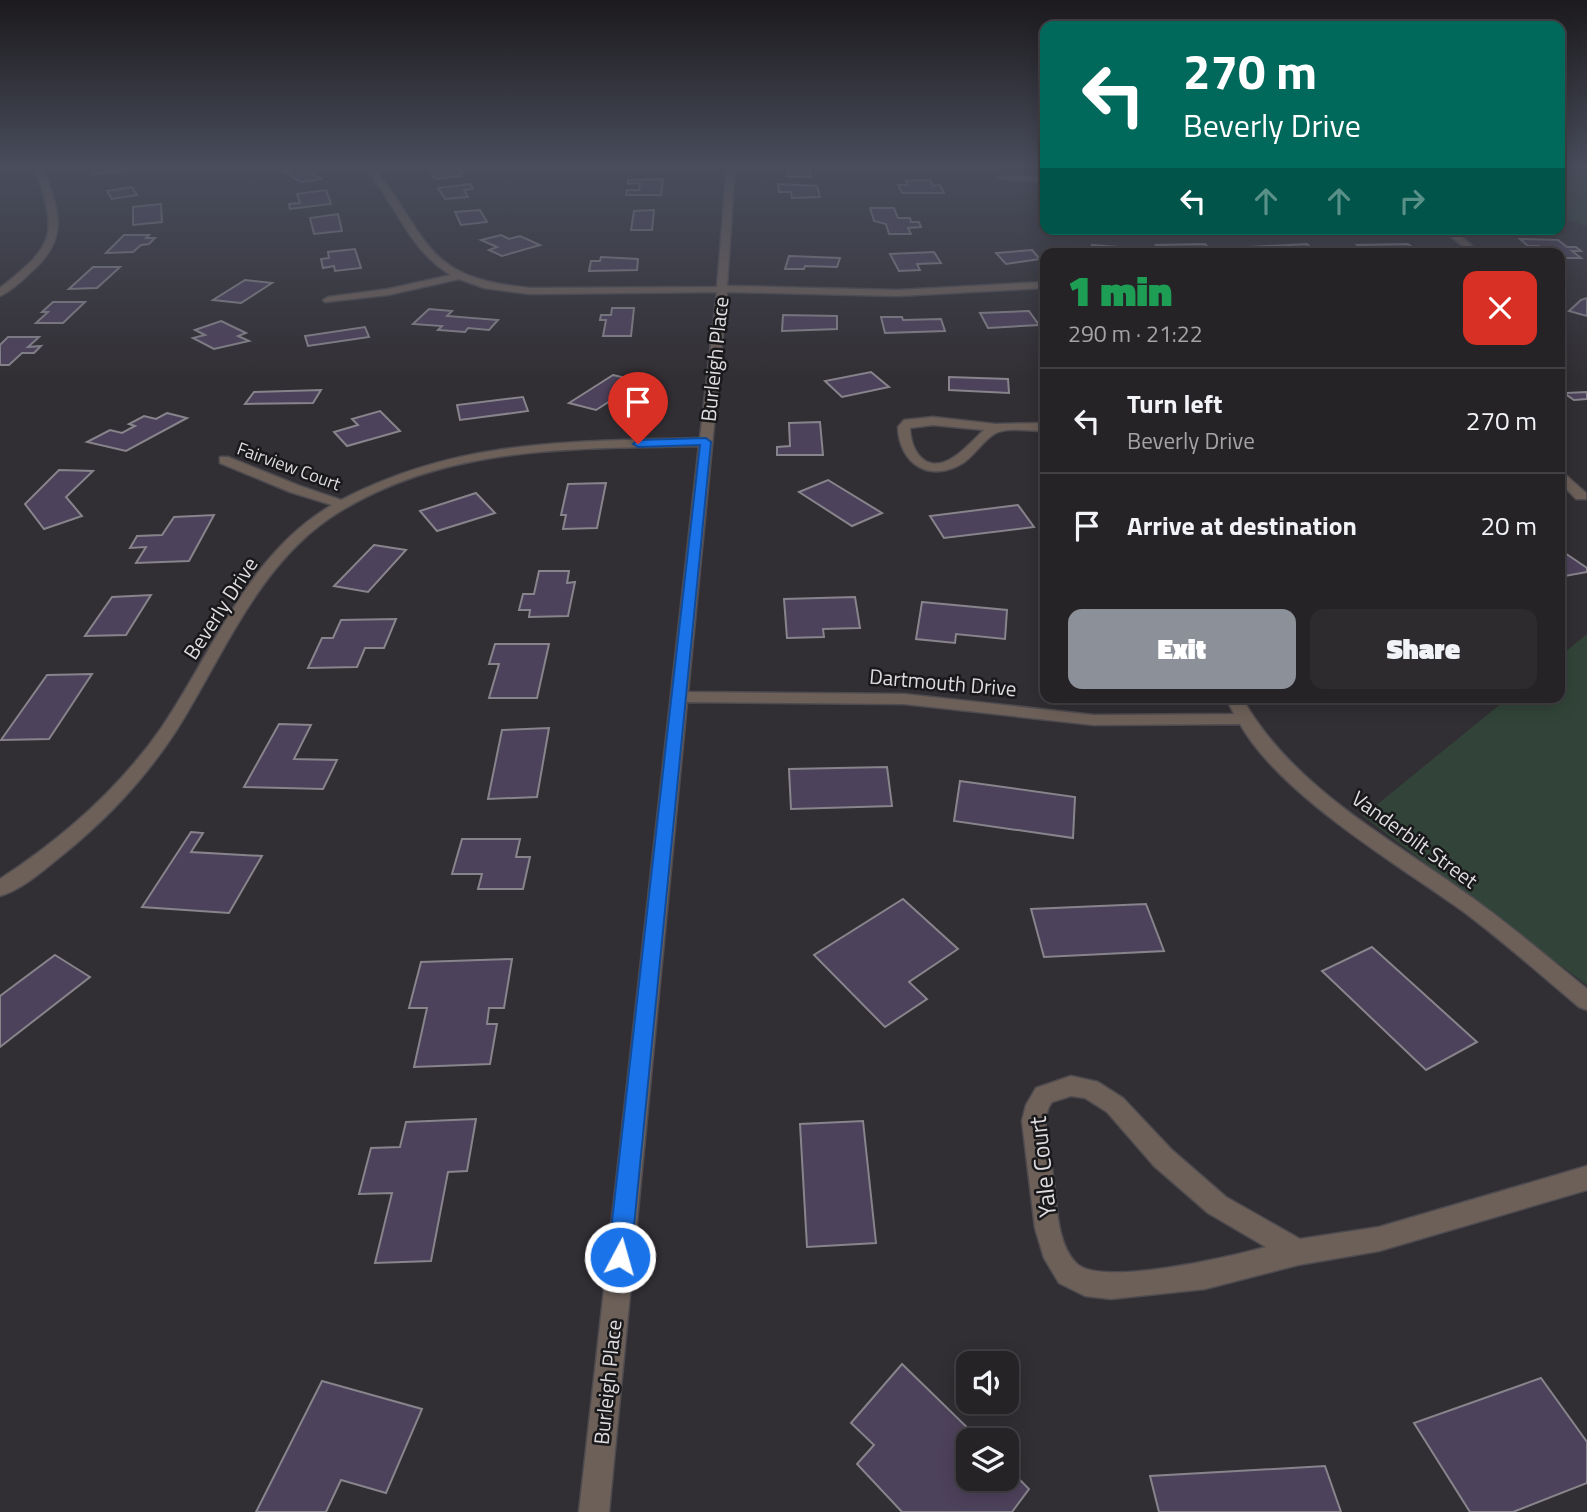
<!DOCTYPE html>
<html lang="en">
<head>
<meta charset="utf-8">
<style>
	:root { --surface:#262327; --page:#2e2b2f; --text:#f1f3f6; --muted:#a4a4a7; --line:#424044; --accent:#8c9099 }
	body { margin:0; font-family:"Titillium Web",sans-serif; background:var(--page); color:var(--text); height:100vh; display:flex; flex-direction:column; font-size:26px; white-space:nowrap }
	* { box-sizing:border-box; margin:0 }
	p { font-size:23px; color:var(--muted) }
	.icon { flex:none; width:38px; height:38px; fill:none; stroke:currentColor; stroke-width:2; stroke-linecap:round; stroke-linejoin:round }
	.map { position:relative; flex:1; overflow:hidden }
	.details { position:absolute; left:1040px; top:248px; width:525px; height:455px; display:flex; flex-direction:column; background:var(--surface); border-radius:14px; box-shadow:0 4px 18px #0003,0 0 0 2px var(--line) }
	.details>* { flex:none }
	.hud { position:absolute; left:1040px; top:21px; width:525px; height:214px; border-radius:14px; box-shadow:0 4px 18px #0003,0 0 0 2px var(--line); background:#00695c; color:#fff; overflow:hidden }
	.fabs { position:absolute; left:956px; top:1351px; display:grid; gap:14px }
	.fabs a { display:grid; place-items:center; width:63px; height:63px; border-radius:14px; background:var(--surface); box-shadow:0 4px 18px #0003,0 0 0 2px var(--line); font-size:35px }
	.pin { position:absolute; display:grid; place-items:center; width:60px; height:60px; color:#fff; margin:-72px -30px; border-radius:50% 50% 50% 0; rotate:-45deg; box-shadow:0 0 7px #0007 }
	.pin .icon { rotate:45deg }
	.me { position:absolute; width:77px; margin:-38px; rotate:6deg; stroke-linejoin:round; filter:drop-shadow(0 0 5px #0008) }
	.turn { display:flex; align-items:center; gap:24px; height:147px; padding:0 28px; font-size:32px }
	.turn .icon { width:91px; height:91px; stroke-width:2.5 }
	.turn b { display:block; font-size:49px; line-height:60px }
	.lanes { display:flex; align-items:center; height:66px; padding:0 28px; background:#0003; justify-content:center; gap:35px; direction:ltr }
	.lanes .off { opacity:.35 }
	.round { display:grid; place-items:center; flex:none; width:74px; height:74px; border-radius:14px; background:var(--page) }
	.overview { display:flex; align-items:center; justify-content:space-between; height:119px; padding:0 28px }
	h1 { font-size:42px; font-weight:800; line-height:52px; color:#1e9e55 }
	.action { display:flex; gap:14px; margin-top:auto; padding:14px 28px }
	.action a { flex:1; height:80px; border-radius:14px; background:var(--accent); color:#fff; font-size:28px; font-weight:800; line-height:80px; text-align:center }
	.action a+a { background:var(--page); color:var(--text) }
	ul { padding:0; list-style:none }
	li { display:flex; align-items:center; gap:21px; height:105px; padding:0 28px; border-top:2px solid var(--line) }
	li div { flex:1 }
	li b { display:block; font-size:26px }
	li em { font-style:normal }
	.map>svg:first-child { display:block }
	.green { fill:#324439 }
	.building { fill:#4d425b; stroke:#87848b; stroke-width:2 }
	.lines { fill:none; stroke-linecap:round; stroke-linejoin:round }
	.minor-casing { stroke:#4e4b50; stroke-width:3 }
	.minor { fill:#6d6059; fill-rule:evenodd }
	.route { fill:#1a73e8; stroke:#114b97; stroke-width:2 }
	.labels { text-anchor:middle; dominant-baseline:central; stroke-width:5; stroke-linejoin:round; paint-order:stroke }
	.far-street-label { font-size:18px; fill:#dfdce0; stroke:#19181a }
	.street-label { font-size:21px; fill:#dfdce0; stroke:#19181a }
	.near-street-label { font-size:24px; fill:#dfdce0; stroke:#19181a }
</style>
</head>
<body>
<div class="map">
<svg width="1587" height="1512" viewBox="0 0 1587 1512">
	<rect width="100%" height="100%" fill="#322f34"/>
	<g class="green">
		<polygon points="1559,166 1586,166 1587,226 1559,217"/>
		<polygon points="1587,634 1587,985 1363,816 1508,698 1559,698 1559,657"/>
	</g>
	<g class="building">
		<polygon points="139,166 139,169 93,174 93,167"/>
		<polygon points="427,166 451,166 454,170 461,169 464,173 459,173 461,176 435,179"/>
		<polygon points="788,166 810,166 811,177 788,177"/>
		<polygon points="302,167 321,179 301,182 282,171"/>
		<polygon points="663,179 661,195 626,195 627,190 639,190 640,183 628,184 628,180"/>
		<polygon points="930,180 933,186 940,185 944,193 902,193 898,185 908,185 906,181"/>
		<polygon points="471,184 473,189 464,190 468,197 445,199 438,188"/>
		<polygon points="778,184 817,186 820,197 792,198 791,192 779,192"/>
		<polygon points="132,187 137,195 112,199 107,191"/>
		<polygon points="326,190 331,204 290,209 289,204 300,203 297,194"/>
		<polygon points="161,204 162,222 133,225 133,207"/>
		<polygon points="870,208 894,208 898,218 910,218 911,222 919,222 921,227 908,228 911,234 889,234 886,224 874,221"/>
		<polygon points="480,210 487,222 461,225 455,212"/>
		<polygon points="654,210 652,230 631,230 634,211"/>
		<polygon points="338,214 342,231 314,234 310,218"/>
		<polygon points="124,235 149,235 146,238 155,238 149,244 141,245 133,252 106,253"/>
		<polygon points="501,235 509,239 520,236 540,245 502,256 489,250 497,247 481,240"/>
		<polygon points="1520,239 1558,240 1567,247 1576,247 1581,251 1572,251 1581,258 1559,258 1559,254 1548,254 1539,246 1528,246"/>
		<polygon points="1205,244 1213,253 1163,254 1156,245"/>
		<polygon points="1307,244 1317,254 1254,254 1249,247"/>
		<polygon points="1408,244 1418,252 1367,254 1357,245"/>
		<polygon points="1092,245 1119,247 1124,254 1072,254 1068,248 1093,248"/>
		<polygon points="355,249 361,268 335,271 334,266 323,268 321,259 329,258 328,252"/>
		<polygon points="1032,250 1040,259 1006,264 996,253"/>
		<polygon points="934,252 941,263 917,264 920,270 899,271 890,254"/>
		<polygon points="789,256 840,258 837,267 805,266 804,269 785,269"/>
		<polygon points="601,257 638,259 637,270 589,271 591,261 600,261"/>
		<polygon points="93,267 120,267 97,288 69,289"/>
		<polygon points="245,280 272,283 241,303 213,300"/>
		<polygon points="1587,298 1587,316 1569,311 1581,300"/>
		<polygon points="53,302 85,302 63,323 36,323 48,312 42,312"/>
		<polygon points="612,308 634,308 631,336 603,336 606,320 600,320 601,315 611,315"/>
		<polygon points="429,309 452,311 447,316 498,320 489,330 468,328 465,332 438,330 442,326 413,324"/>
		<polygon points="1029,311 1039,325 988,328 980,313"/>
		<polygon points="783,315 837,316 837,329 782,331"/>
		<polygon points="881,317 902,317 903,320 941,319 945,331 885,333"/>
		<polygon points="221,321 246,333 238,336 249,341 214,349 193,338 205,335 195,330"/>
		<polygon points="365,327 369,337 308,346 305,336"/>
		<polygon points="8,337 39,337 28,347 41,346 34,353 22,353 9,365 0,365 0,345"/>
		<polygon points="871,372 889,387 842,397 825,381"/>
		<polygon points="613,375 634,380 625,386 632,387 596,410 569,403"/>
		<polygon points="949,377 1008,379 1009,393 949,390"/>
		<polygon points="321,390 313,403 245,404 254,392"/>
		<polygon points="1587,392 1587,399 1574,400 1564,393"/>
		<polygon points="523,397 528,411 460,420 457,405"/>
		<polygon points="380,411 400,431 347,446 334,432 358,425 352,419"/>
		<polygon points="167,413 187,418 126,451 87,442 110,430 122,433 135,426 129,424 144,416 156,419"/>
		<polygon points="820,422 823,455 777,455 777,447 790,446 789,423"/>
		<polygon points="59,470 93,471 66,497 82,516 44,529 25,504"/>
		<polygon points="828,480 882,513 852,526 799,492"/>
		<polygon points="606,483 597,528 563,529 566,515 561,515 568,484"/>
		<polygon points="476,493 495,513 437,531 420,511"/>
		<polygon points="1018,505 1034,527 944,538 930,516"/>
		<polygon points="214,515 189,561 136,563 146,547 130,548 137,536 162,535 174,517"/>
		<polygon points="374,545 406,550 368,592 334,586"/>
		<polygon points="1559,549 1587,568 1587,572 1559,577"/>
		<polygon points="539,571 569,571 567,583 575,582 568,616 529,617 530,610 519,610 523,594 534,594"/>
		<polygon points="151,595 126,635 85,636 112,597"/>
		<polygon points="855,597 860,628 823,629 824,637 787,638 784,599"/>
		<polygon points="922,602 1007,610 1005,639 956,634 955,643 916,639"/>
		<polygon points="396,619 384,648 365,648 357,667 308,668 322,638 333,638 341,620"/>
		<polygon points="495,644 549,644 537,698 489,698 499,664 489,664"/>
		<polygon points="92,674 49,739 1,740 47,675"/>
		<polygon points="279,724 311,725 294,759 337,760 323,789 244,787"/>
		<polygon points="549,728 537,797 488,799 502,730"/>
		<polygon points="887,767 892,806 791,809 789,769"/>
		<polygon points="960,781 1075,797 1073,838 954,821"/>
		<polygon points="191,832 203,833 191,852 262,856 229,913 142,907"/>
		<polygon points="462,839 520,839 516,857 530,857 523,889 478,889 482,874 452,874"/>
		<polygon points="903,899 958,949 909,982 927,999 885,1027 814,955"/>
		<polygon points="1146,904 1164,951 1044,957 1031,909"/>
		<polygon points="1372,947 1477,1042 1426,1070 1322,971"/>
		<polygon points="55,955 90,977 0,1047 0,996"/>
		<polygon points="512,959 504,1008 489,1008 487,1024 497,1024 490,1064 414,1067 427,1008 409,1008 421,962"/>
		<polygon points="476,1119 467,1171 448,1172 431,1261 375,1263 392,1193 359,1194 371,1148 400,1147 406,1122"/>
		<polygon points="863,1121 876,1243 807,1247 800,1124"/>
		<polygon points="902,1364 980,1440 968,1440 968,1479 1006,1479 1006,1466 1029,1489 1012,1512 902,1512 857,1464 874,1445 851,1423"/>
		<polygon points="1541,1378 1587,1442 1587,1483 1513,1512 1470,1512 1414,1423"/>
		<polygon points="322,1381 422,1409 386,1493 341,1480 326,1512 256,1512"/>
		<polygon points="1325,1466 1341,1512 1159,1512 1150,1476"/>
	</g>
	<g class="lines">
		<g class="minor-casing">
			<g id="minor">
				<polygon points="0,166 12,166 0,169"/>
				<path d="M35 166H43C58 211 71 237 31 272 22 281 11 291 0 296V288C57 243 57 235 35 166Z"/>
				<path d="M363 166H372L379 174C433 247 428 278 530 288L717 287 727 166H735L727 286 898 290 1045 282V288L898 296 727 292 688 692 904 694 1094 715 1234 714 1226 698H1242C1290 783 1379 832 1457 887 1502 918 1544 954 1587 989V1010L1579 1007C1541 975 1504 942 1464 912 1397 864 1280 795 1240 724L1094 725 904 704 687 702 609 1512H579L699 446C576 449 449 444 339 512 259 561 224 655 176 731 146 777 108 818 66 852 47 867 24 889 0 896V879C63 838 119 789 162 727 214 650 248 554 332 505L290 492 220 463V457H228L300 486 341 500C461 438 571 442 700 438L717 292 530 294 484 288 459 279 388 295 325 302 323 300 328 297 388 289 451 275C408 250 395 201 363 166Z"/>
				<polygon points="1001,175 1045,178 1045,182 998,179"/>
				<polygon points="1442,229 1452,229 1482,254 1472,254"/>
				<path d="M933 417 995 424 1045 423V431C1031 431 1007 427 996 433 983 440 975 455 963 463 929 484 899 463 898 427L904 420ZM933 425 984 430C974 439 965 450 954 457 927 475 911 453 910 428Z"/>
				<polygon points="1559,469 1586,493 1586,499 1576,499 1559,481"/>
				<path d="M1071 1076 1098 1082 1123 1098 1172 1150 1226 1197 1300 1239 1379 1227 1587 1166V1190L1379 1251 1298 1265 1205 1289 1111 1299 1085 1296 1059 1283 1044 1258 1035 1228 1022 1121 1026 1105 1036 1088ZM1071 1096 1085 1098 1107 1112 1154 1166 1208 1213 1266 1247C1233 1256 1100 1288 1076 1263 1056 1243 1057 1202 1053 1176 1051 1156 1038 1119 1052 1102Z"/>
			</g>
		</g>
		<use href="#minor" class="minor"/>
	</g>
	<linearGradient id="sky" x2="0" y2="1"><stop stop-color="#1c1a1d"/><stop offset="0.44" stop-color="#494d5c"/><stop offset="1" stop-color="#494d5c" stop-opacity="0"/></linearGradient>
	<rect width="1587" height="378" fill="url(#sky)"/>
	<polygon class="route" points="706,438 711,442 631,1257 628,1265 620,1269 611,1265 608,1257 700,445 638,447 633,444 638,440"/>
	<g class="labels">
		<g class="far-street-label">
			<text transform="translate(289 466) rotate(20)">Fairview Court</text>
		</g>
		<g class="street-label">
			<text transform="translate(714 359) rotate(-84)">Burleigh Place</text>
			<text transform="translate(220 608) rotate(-57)">Beverly Drive</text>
			<text transform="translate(943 682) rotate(5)">Dartmouth Drive</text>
			<text transform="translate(1415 839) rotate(36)">Vanderbilt Street</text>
			<text transform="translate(607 1382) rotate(-84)">Burleigh Place</text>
		</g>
		<g class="near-street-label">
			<text transform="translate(1042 1167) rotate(-96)">Yale Court</text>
		</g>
	</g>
</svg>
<div class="fabs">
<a><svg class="icon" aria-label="sound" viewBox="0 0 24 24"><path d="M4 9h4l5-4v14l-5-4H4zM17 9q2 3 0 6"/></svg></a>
<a><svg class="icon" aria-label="layers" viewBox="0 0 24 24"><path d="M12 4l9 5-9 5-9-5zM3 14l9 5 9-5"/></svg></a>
</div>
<div class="pin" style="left:638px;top:444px;background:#d93025"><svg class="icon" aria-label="arrive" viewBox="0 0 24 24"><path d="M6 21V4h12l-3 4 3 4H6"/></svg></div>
<svg class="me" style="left:620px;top:1257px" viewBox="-20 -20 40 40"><circle r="17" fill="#1a73e8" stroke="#fff" stroke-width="3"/><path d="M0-11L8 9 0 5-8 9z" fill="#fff"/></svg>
<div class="hud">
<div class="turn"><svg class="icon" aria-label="left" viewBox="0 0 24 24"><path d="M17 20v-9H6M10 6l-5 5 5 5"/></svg><div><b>270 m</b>Beverly Drive</div></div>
<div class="lanes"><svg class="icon" aria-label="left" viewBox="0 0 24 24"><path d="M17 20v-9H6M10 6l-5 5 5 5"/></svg><svg class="icon off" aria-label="ahead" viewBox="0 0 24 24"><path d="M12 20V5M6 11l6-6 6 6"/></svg><svg class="icon off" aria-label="ahead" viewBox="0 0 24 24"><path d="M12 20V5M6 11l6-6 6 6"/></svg><svg class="icon off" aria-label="right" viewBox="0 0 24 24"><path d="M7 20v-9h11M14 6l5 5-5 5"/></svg></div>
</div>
<section class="details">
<div class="overview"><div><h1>1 min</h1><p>290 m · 21:22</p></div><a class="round" style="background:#d93025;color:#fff"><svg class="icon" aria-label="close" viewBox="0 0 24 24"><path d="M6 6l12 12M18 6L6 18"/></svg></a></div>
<ul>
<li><svg class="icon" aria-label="left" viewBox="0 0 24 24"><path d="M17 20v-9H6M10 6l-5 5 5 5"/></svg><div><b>Turn left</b><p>Beverly Drive</p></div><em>270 m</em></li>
<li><svg class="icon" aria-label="arrive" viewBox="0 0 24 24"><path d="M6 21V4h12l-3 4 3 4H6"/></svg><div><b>Arrive at destination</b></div><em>20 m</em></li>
</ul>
<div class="action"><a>Exit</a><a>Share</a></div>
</section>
</div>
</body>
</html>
